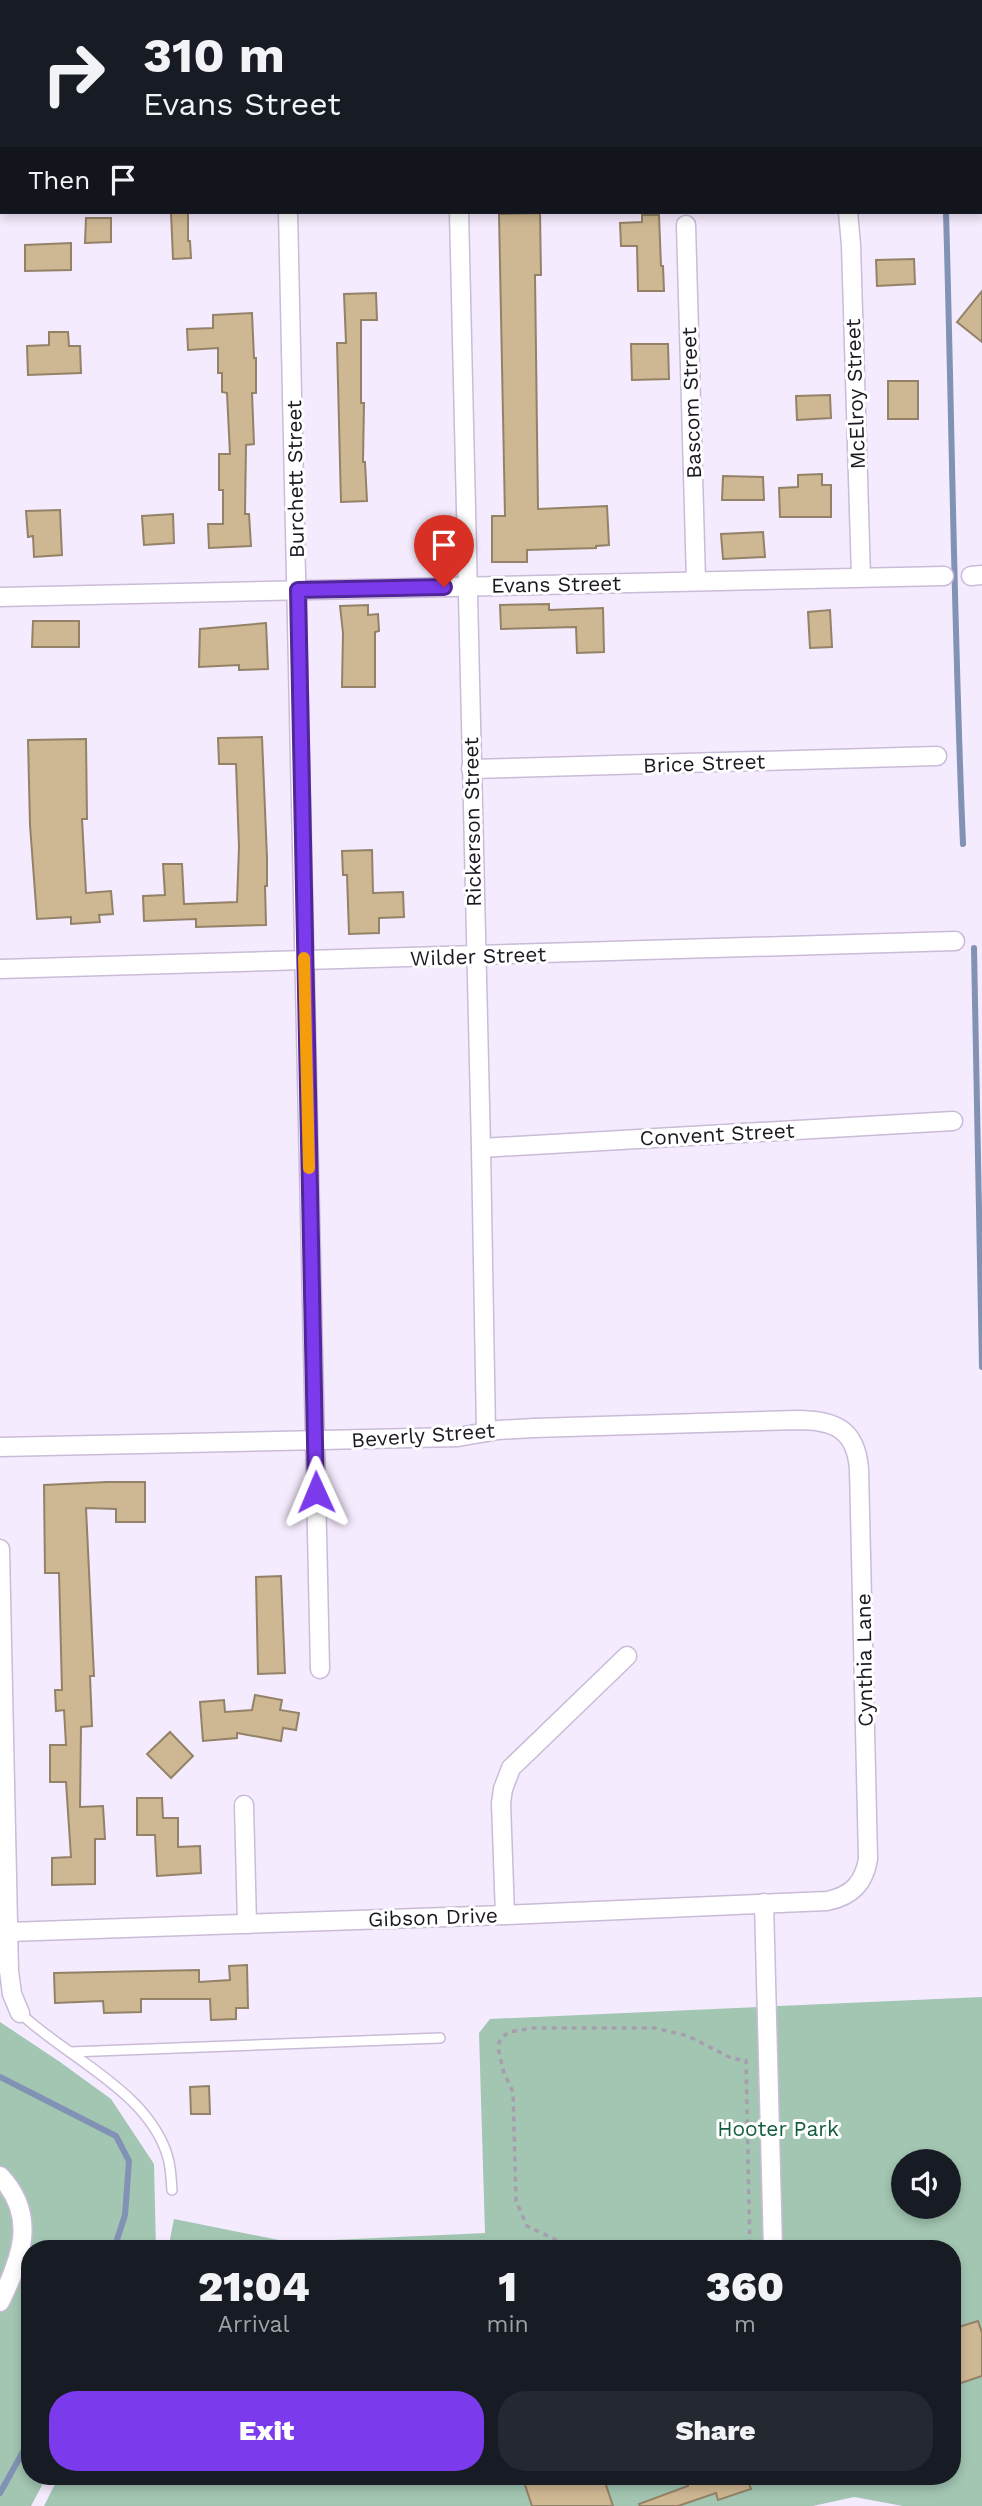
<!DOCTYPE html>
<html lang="en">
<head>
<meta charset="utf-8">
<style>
	:root { --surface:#171b24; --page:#242831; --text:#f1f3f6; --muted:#9ea1a6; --accent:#7c3aed }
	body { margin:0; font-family:"Work Sans",sans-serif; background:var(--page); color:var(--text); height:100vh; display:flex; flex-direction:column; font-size:26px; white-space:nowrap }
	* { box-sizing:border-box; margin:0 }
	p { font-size:23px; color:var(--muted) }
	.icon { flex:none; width:38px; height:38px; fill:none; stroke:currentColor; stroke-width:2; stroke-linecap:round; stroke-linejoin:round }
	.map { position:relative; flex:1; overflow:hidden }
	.panel { position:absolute; left:21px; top:2240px; width:940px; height:245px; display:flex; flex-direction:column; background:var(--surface); border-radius:28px; box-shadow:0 4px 10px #0003 }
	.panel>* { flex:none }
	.top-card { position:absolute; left:0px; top:0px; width:984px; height:214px; box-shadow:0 4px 10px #0003; background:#171b24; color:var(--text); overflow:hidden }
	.fabs { position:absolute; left:891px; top:2149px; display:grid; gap:14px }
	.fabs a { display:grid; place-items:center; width:70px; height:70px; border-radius:50%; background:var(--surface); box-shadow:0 4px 10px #0003; font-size:35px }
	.pin { position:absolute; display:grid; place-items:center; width:60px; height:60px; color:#fff; margin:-72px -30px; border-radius:50% 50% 50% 0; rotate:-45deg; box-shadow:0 0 7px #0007 }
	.pin .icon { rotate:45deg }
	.me { position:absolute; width:77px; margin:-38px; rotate:359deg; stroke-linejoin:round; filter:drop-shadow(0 0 5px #0008) }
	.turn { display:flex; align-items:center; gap:24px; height:147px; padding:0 28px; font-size:32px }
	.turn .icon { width:91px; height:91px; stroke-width:2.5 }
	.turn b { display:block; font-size:49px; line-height:60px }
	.then { display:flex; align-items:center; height:66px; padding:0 28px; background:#0003; gap:14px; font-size:26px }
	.eta { display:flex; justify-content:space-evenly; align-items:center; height:119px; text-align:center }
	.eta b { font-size:42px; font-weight:800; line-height:49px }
	.action { display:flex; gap:14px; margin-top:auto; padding:14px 28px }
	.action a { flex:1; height:80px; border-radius:28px; background:var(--accent); color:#fff; font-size:28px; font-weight:800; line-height:80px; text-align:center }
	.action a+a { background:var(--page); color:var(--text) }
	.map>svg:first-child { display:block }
	.green { fill:#a2c6b2; fill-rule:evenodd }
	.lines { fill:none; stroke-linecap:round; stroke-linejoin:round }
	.stream { stroke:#8192b4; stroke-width:6 }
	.building { fill:#ceb793; stroke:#938267; stroke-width:2 }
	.service-casing { stroke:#cabbd8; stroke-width:12 }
	.minor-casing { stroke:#cabbd8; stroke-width:21 }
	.secondary-casing { stroke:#cabbd8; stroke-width:28 }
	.primary-casing { stroke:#cabbd8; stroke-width:32 }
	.path { stroke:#a69eae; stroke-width:3.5; stroke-dasharray:5 5; stroke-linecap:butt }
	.service { stroke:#fff; stroke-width:9 }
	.minor { stroke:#fff; stroke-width:18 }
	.secondary { stroke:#fff; stroke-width:24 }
	.primary { stroke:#fff; stroke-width:28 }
	.rail { stroke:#6c6472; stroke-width:5; stroke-dasharray:9 9; stroke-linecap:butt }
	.route-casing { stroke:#51269a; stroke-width:18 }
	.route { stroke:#7c3aed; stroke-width:12 }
	.slow { stroke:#f59e0b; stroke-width:12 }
	.labels { text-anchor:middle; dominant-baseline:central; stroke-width:6; stroke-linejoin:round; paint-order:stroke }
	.street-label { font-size:21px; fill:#1d1722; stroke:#fff }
	.park-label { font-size:21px; fill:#145c3e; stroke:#fff }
</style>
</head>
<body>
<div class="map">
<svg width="982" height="2506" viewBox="0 0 982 2506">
	<rect width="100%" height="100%" fill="#f5ebfe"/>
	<g class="green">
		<path d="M982 1997V2506H903L854 2497 813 2506H44L59 2476H952V2249H168L174 2219 289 2242 485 2233 479 2033 490 2019ZM903 2161H948V2207H903Z"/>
		<polygon points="0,2022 60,2062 111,2099 154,2164 156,2249 30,2249 30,2476 47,2476 31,2506 0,2506"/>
	</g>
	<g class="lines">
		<g class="stream">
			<path d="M946 212C952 423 954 633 963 844"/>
			<polyline points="974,948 982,1367"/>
			<polyline points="0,2077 116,2136 129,2161 125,2215 114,2249"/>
			<polyline points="0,2493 30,2439"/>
		</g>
	</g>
	<g class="building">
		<polygon points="171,212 188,212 188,241 190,241 191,258 173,259"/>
		<polygon points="540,213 541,275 535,275 538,509 607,506 609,545 596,546 596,548 527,550 527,562 492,562 492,516 505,516 499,214"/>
		<polygon points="642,215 659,215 661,266 663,266 664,291 638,291 637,246 621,246 620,223 642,222"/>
		<polygon points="86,218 111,218 111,242 85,243"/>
		<polygon points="71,243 71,270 25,271 25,245"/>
		<polygon points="914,259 915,284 877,286 876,260"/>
		<polygon points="982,291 982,342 957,322"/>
		<polygon points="376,293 377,320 361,320 361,403 364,403 363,462 365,462 367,501 341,502 337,343 346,343 344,294"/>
		<polygon points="252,313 254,358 256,358 256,393 252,393 254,444 246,445 245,514 249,514 251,546 209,548 208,524 223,524 223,490 219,490 219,454 230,454 227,393 222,392 222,373 218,373 218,348 188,350 187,329 213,328 213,315"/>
		<polygon points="49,332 68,332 69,346 80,346 81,373 28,375 27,346 49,345"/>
		<polygon points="631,344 668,344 669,379 632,380"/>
		<rect x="888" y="381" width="30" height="38"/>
		<polygon points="830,395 831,418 797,420 796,396"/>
		<polygon points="822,474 822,485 831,485 831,517 780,517 779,488 798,487 798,475"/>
		<polygon points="723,476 763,477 764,500 722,500"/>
		<polygon points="60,510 62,555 34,557 33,536 28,537 26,511"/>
		<polygon points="173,514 174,543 144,545 142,516"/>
		<polygon points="763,532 765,557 723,559 721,534"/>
		<polygon points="549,604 549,610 603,608 604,652 577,653 576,627 501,629 500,605"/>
		<polygon points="368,605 368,615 378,614 379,631 375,632 375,687 342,687 343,633 340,606"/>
		<polygon points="830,610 832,647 810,648 808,612"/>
		<polygon points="33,621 79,621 79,647 32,647"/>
		<polygon points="266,623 268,669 239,670 239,665 199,667 200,629"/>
		<polygon points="262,737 267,858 267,886 265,886 266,925 196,927 196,919 144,921 143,896 165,895 163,864 182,864 184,904 237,902 239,847 236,764 219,764 218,738"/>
		<polygon points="86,739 87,819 82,819 86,893 111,891 113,914 99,915 100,922 71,924 71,917 37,919 30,825 28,740"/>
		<polygon points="372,850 373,893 403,892 404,917 379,918 379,933 349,934 347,875 343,875 342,851"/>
		<polygon points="107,1482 145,1482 145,1522 116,1522 116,1509 86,1508 94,1676 90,1676 92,1726 81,1727 80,1807 103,1806 105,1839 95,1839 95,1884 52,1885 52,1858 71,1857 66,1782 50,1782 50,1745 66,1745 64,1710 56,1711 55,1690 62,1690 59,1573 45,1573 44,1485"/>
		<polygon points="281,1576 285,1673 258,1674 256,1577"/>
		<polygon points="255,1695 282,1700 280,1710 299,1713 296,1730 283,1728 281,1741 237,1733 237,1738 203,1741 200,1702 224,1700 225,1712 252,1710"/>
		<polygon points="170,1732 193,1756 171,1778 147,1754"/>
		<polygon points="137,1798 162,1798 163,1818 178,1818 178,1847 200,1846 201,1873 157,1876 155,1835 137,1835"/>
		<polygon points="247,1965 248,2008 236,2008 236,2019 211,2020 210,1999 141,1999 141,2012 104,2013 103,2001 55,2003 54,1973 199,1970 199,1982 230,1980 229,1966"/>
		<polygon points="209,2086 210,2114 191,2114 190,2087"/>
		<polygon points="978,2321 982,2333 982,2376 952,2386 952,2329"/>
		<polygon points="522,2476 603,2476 613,2506 532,2506"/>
		<polygon points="685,2476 746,2476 751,2489 718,2500 716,2493 678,2506 640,2506 639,2504 688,2486"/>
	</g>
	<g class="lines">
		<g class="service-casing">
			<g id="service">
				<polyline points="601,0 603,2"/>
				<polyline points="780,2 780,0"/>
				<path d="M20 2013C66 2057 150 2092 168 2158 171 2168 171 2179 172 2190"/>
				<polyline points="70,2052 440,2038"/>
			</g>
		</g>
		<g class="minor-casing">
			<g id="minor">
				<polyline points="206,0 207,2"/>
				<polyline points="858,2 860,0"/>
				<polyline points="288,212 320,1669"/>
				<polyline points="459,212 481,1148 486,1432"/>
				<polyline points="848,212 851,245 861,577"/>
				<polyline points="686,225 696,581"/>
				<polyline points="971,576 982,575"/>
				<polyline points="0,597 944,576"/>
				<polyline points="471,769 937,756"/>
				<polyline points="0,969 955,941"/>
				<polyline points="481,1148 953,1121"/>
				<path d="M0 1447 458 1437 498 1430 534 1428 797 1420C834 1420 856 1429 859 1469L868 1859C864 1883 852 1896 827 1901L505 1915 8 1932"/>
				<polyline points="0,1549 9,1971 12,1994 20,2013"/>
				<polyline points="244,1805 247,1924"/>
				<polyline points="764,1903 773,2249"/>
				<polyline points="505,1915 501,1803 503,1789 511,1768 627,1656"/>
				<path d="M0 2176C38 2216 21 2259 0 2302"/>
			</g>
		</g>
		<g class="secondary-casing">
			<polyline id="secondary" points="914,0 916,2"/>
		</g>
		<g class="primary-casing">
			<polyline id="primary" points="6,2 8,0"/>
		</g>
		<polyline class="path" points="575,2249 527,2226 516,2201 513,2092 504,2073 498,2048 500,2039 509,2032 533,2028 655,2028 688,2036 733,2059 746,2060 750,2249"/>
		<use href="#service" class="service"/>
		<use href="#minor" class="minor"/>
		<use href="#secondary" class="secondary"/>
		<use href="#primary" class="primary"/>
		<g class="rail">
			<polyline points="106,2 108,0"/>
			<polyline points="0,99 2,97"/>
		</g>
	</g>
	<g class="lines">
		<g class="route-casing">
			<polyline id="route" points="316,1492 298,590 444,587"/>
		</g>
		<use href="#route" class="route"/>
		<polyline class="slow" points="304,958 309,1168"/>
	</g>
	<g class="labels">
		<g class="street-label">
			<text transform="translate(855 394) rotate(-92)">McElroy Street</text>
			<text transform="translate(691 403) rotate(-92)">Bascom Street</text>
			<text transform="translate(295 479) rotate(-91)">Burchett Street</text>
			<text transform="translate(556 584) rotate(-1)">Evans Street</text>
			<text transform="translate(704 763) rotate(-2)">Brice Street</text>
			<text transform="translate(472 822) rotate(-91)">Rickerson Street</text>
			<text transform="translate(478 956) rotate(-2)">Wilder Street</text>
			<text transform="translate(717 1134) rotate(-3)">Convent Street</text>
			<text transform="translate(423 1435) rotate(-4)">Beverly Street</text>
			<text transform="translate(864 1660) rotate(-91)">Cynthia Lane</text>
			<text transform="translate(433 1917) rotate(-2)">Gibson Drive</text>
		</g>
		<g class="park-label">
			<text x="778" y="2128">Hooter Park</text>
		</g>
	</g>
</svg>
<div class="fabs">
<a><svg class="icon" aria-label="sound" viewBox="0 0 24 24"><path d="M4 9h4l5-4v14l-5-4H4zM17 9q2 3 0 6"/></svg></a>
</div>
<div class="pin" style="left:444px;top:587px;background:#d93025"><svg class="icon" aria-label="arrive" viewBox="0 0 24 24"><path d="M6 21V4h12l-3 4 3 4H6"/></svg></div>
<svg class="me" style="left:316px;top:1492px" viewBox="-20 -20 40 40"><path d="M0-17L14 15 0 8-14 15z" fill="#7c3aed" stroke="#fff" stroke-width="4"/></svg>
<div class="top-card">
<div class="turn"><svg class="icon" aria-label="right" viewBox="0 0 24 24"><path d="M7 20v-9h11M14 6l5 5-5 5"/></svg><div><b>310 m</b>Evans Street</div></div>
<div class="then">Then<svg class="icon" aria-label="arrive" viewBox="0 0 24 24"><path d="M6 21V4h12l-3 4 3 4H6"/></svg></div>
</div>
<section class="panel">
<div class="eta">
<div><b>21:04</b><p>Arrival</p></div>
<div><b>1</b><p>min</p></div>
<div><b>360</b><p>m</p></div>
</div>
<div class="action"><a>Exit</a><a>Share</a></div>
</section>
</div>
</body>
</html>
